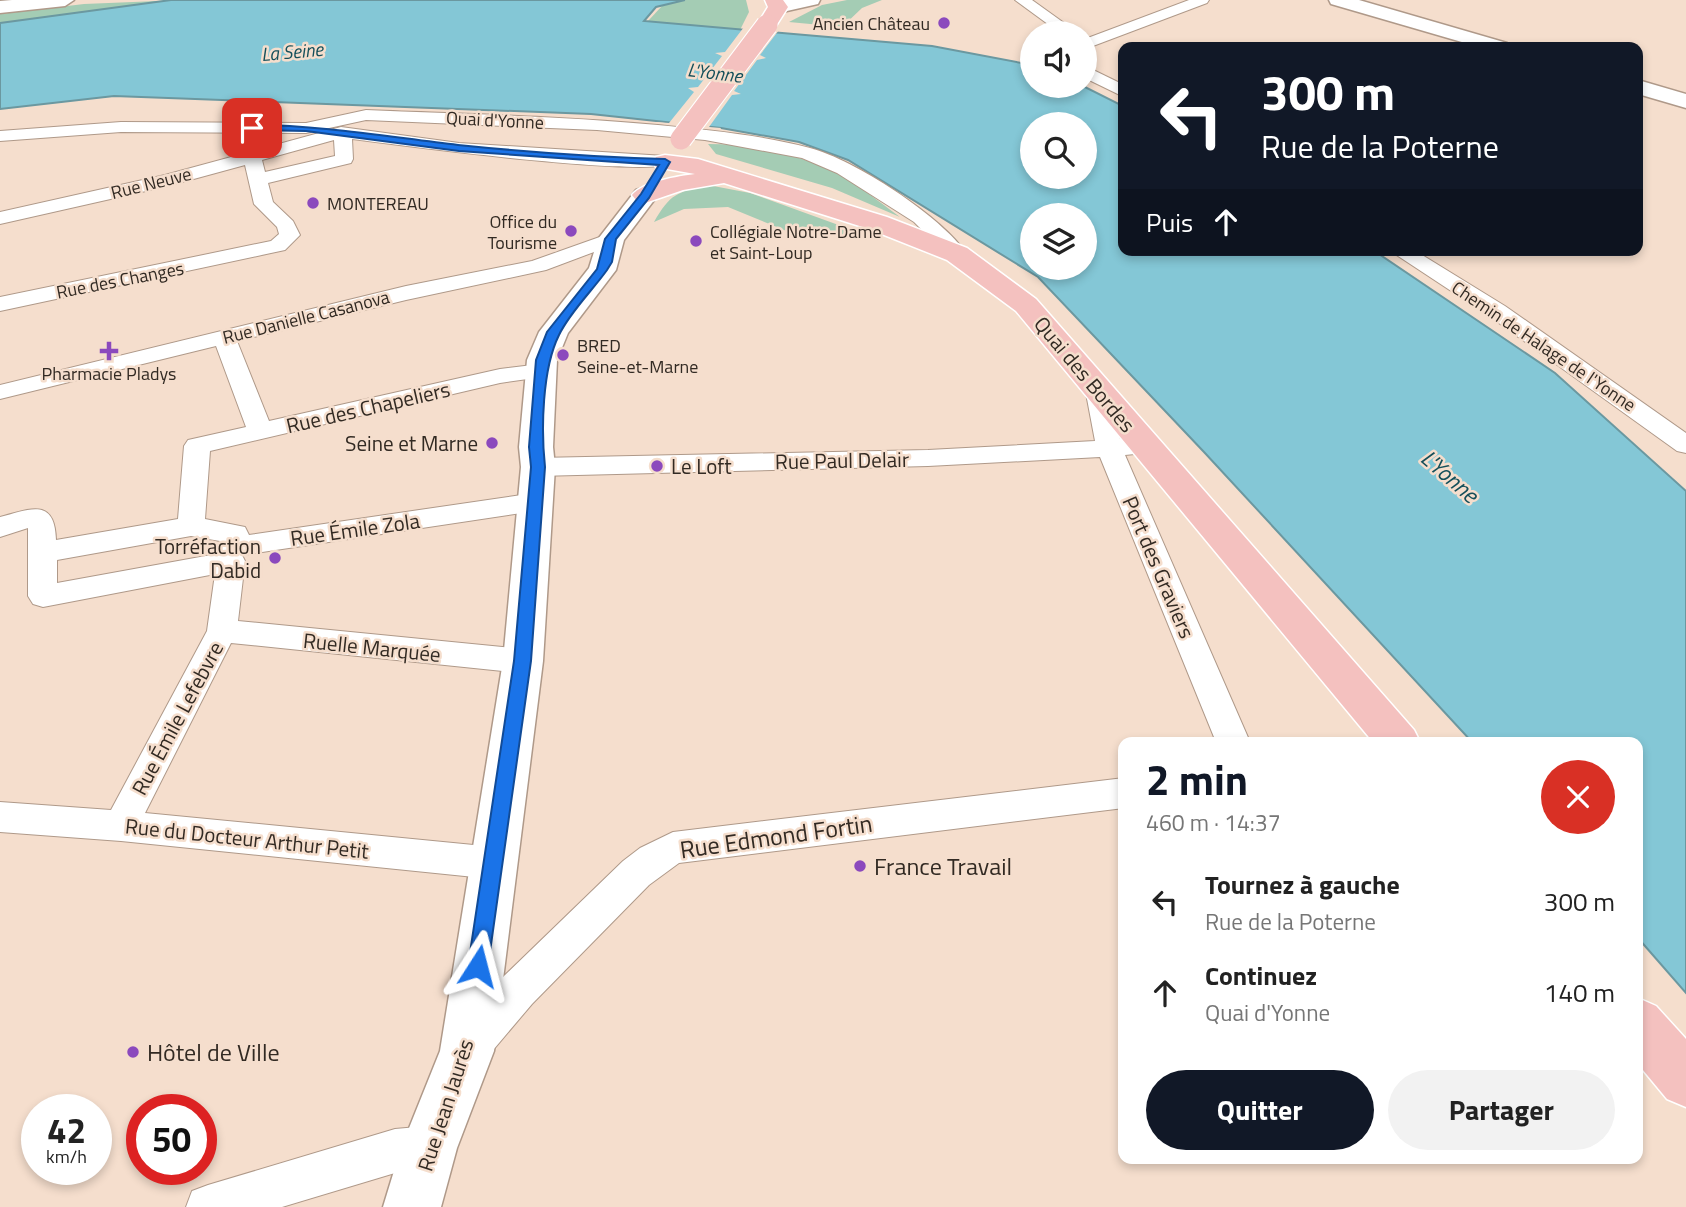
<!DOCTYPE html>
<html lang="fr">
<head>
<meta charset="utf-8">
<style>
	:root { --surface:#fff; --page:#f2f2f2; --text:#222; --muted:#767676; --accent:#111827 }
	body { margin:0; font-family:"Titillium Web",sans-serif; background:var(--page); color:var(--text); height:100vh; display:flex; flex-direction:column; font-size:26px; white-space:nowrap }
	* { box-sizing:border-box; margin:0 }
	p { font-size:23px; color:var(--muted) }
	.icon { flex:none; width:38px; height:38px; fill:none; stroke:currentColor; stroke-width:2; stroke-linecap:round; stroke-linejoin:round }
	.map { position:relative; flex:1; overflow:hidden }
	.sheet { position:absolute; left:1118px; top:737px; width:525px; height:427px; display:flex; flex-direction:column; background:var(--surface); border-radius:14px; box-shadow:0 4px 10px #0003 }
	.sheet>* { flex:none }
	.banner { position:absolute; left:1118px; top:42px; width:525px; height:214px; border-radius:14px; box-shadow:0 4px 10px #0003; background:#111827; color:#fff; overflow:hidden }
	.buttons { position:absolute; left:1020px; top:21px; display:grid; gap:14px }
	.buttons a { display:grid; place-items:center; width:77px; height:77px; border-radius:50%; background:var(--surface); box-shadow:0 4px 10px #0003; font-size:35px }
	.speed { position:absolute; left:21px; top:1094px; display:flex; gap:14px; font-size:35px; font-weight:700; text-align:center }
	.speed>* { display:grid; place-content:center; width:91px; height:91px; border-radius:50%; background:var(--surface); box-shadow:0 4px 10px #0003; line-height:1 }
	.speed small { font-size:18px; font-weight:400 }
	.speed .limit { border:10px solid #d22; background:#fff; color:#111 }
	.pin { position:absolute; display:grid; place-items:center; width:60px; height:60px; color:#fff; margin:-30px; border-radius:14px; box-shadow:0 4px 10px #0006 }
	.me { position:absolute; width:77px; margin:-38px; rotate:9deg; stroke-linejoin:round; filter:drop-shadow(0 0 5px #0008) }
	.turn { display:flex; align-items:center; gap:24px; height:147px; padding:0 28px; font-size:32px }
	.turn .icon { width:91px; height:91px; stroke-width:2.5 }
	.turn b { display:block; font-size:49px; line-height:60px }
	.then { display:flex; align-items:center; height:66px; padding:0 28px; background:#0003; gap:14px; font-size:26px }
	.round { display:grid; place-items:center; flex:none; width:74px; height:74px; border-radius:37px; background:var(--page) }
	.headline { display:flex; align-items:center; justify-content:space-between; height:119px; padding:0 28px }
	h1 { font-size:42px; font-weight:700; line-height:52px; color:var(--accent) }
	.primary-button { display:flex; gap:14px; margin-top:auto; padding:14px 28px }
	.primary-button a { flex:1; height:80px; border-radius:42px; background:var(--accent); color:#fff; font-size:28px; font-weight:700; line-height:80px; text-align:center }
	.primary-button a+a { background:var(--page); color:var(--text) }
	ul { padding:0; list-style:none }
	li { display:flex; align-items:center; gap:21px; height:91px; padding:0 28px }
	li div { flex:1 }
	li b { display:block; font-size:26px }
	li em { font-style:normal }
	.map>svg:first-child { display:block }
	.green { fill:#a4ccb4 }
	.water { fill:#84c7d6; stroke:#6b98a0; stroke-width:2; fill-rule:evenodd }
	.pier { fill:#f5decd }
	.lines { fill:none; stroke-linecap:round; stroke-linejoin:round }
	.street-casing { stroke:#af9989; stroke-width:2 }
	.secondary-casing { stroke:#af9989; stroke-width:3 }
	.primary-casing { stroke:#fff; stroke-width:3 }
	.street { fill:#fff; fill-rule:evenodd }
	.secondary { fill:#fff; fill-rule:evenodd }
	.primary { fill:#f4c1bf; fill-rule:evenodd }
	.primary-bridge-casing { stroke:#fff; stroke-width:23; stroke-linecap:butt }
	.primary-bridge { stroke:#f4c1bf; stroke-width:21 }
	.route { fill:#1a73e8; stroke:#114b97; stroke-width:2 }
	.poi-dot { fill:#8b49bd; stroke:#f5decd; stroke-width:2.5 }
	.labels { text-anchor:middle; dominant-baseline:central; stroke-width:5; stroke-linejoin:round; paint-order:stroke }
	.far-poi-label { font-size:18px; fill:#322a23; stroke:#f5decd; text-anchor:start }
	.far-street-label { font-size:18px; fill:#322a23; stroke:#f5decd }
	.far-water-label { font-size:19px; font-style:italic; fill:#144f5a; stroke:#f5decd }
	.street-label { font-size:21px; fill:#322a23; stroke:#f5decd }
	.poi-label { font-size:21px; fill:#322a23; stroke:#f5decd; text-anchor:end }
	.water-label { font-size:23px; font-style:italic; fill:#144f5a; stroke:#f5decd }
	.near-street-label { font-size:24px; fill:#322a23; stroke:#f5decd }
	.near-poi-label { font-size:24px; fill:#322a23; stroke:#f5decd; text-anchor:start }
</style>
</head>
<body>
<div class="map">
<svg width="1686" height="1207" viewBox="0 0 1686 1207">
	<rect width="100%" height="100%" fill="#f5decd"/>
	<g class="green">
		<polygon points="182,0 0,25 0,14 84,4"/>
		<polygon points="686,0 746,0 749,12 740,30 648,21 662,6"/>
		<polygon points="847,0 882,0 862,8 842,27 789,22 822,5"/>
		<path d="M708 144C750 144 799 154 836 173 858 184 879 202 900 217L832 188 716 154Z"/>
		<path d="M708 185 750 193 844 227 855 236 789 232 728 207 684 209 654 222C670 194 677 192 708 185Z"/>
	</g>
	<path class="water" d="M171 0H685L656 7 644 21 932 46 1032 65V86H1083L1123 106 1124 250H1373L1555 373 1686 491V993L1638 938V742H1472L1204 452 1038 277 848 160 799 142 721 128 591 114 114 96 0 109V23ZM1032 124H1085V177H1032ZM1032 215H1085V268H1032Z"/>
	<polygon class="pier" points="744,27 779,30 760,55 766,58 757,60 734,91 741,94 732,95 709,127 721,128 719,132 654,125 656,122 669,123 694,92 688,88 698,87 722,56 715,53 725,52"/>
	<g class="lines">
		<g class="street-casing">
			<g id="street">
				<polygon points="1015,0 1032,0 1078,33 1060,33"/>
				<polygon points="1189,0 1209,0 1207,3 1085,49 1085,39"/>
				<polygon points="1085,66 1124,85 1124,97 1085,78"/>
				<path d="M366 110C463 114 561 116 658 125 708 130 762 135 810 148 855 160 941 216 967 254L964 258H950L914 222 837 173 802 158 705 140 597 130 366 120 306 133 121 132 0 141V131L121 122 306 123Z"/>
				<path d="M341 127 459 143 665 156 674 162C660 180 390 144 352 139L353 159 351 163 268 183 273 202 293 221 300 235 285 250 0 311V297L271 241 279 234 277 227 254 204 245 165 168 186 0 224V212L165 175ZM334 140 335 156 265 172 262 160Z"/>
				<path d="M611 233 618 235 621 239 618 243 546 270 406 300 237 341 269 421 500 369 541 364 549 366 553 371 549 376 500 383 210 451 205 519 245 527 249 535 535 493 545 496 549 502 545 508 535 511 242 555 245 561 238 621 523 649 534 653 539 661 534 669 523 673 231 643 145 813 494 847 507 852 512 863 507 874 494 879 121 841 0 832V802L111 810 207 631 215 574 43 607 33 604 28 596V528L0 537V517C30 509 55 497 56 540L178 519 184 446 188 440 246 427 216 346 0 399V385L406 286 532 261ZM191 536 220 541 219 547 222 553 57 583V560Z"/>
				<polygon points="1389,250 1414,250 1505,306 1686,433 1686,453 1677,451 1489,316"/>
				<polygon points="1097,381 1106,383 1109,388 1120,439 1146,438 1155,440 1159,446 1155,452 1125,455 1250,742 1216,742 1100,457 928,466 538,476 529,473 525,467 529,461 538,458 928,450 1095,441 1085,388 1088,383"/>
				<polygon points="1124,778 1124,808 679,863 649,885 532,1004 488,1056 474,1062 460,1056 454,1042 460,1028 504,976 623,861 640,848 673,832"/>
				<polygon points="429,1126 444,1133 451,1148 444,1163 429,1170 395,1173 282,1207 186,1207 192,1191 208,1185 395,1129"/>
			</g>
		</g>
		<g class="secondary-casing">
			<g id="secondary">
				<polygon points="12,0 74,0 65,6 0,13 0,1"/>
				<polygon points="784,0 820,0 818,4 778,13 768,7 771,3"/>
				<polygon points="1329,0 1359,0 1507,43 1510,47 1479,47 1331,4"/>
				<polygon points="1638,80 1686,94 1686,108 1638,94"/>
				<polygon points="645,187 654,190 658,195 624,240 616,270 568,333 557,360 553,447 555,467 543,661 494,1051 457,1148 441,1207 383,1207 401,1148 440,1051 503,661 521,467 519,447 527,360 539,332 589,268 598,239 636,190"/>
			</g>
		</g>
		<g class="primary-casing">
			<g id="primary">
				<polygon points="765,0 783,0 788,7 774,29 760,29 757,25 768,7"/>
				<path d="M665 155 698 159 887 217 967 248 1036 299 1414 730 1420 742H1373L1016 311 947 260 869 229 724 183 683 190 645 203 636 200 632 195C642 182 679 176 695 174L656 167 653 162 656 157Z"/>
				<polygon points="1638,998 1656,1006 1686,1039 1686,1107 1667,1099 1638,1064"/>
			</g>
		</g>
		<use href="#street" class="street"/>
		<use href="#secondary" class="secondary"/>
		<use href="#primary" class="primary"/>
		<g class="primary-bridge-casing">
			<polyline id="primary-bridge" points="681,139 767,25"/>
		</g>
		<use href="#primary-bridge" class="primary-bridge"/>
	</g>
	<path class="route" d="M252 125C322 125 389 137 458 145 527 152 596 157 665 159L670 162 649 198 616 239 612 262 607 270C592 291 570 312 559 335 542 369 541 430 545 467L531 661 488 966 485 973 478 976 471 973 468 966 514 661 531 467 529 447 536 360 547 332 597 269 605 239 641 194 659 165 459 151 306 131 249 130V126Z"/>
	<g class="poi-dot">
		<circle cx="944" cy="23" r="7"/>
		<circle cx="313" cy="203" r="7"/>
		<circle cx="571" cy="231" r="7"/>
		<circle cx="696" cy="241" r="7"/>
		<path d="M105.5 340.5h7v7h7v7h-7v7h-7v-7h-7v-7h7z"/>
		<circle cx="563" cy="355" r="7"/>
		<circle cx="492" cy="443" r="7"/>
		<circle cx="657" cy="466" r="7"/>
		<circle cx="275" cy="558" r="7"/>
		<circle cx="860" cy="866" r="7"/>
		<circle cx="133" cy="1052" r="7"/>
	</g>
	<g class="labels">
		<g class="far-poi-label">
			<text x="930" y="23" text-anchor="end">Ancien Château</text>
			<text x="327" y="203">MONTEREAU</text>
			<text x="557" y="221" text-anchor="end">Office du<tspan x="557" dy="21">Tourisme</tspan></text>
			<text x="710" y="231">Collégiale Notre-Dame<tspan x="710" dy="21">et Saint-Loup</tspan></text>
			<text x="577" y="345">BRED<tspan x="577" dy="21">Seine-et-Marne</tspan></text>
			<text x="109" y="373" text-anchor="middle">Pharmacie Pladys</text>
		</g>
		<g class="far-street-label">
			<text transform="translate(495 120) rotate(3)">Quai d'Yonne</text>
			<text transform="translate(151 183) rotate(-14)">Rue Neuve</text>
			<text transform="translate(120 280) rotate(-11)">Rue des Changes</text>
			<text transform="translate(306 317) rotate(-14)">Rue Danielle Casanova</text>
			<text transform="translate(1544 346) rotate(34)">Chemin de Halage de l'Yonne</text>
		</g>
		<g class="far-water-label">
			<text transform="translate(292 51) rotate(-5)">La Seine</text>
			<text transform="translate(715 72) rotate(7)">L'Yonne</text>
		</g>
		<g class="street-label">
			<text transform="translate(1085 374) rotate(50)">Quai des Bordes</text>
			<text transform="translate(368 407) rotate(-13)">Rue des Chapeliers</text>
			<text transform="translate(842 460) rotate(-1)">Rue Paul Delair</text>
			<text transform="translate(355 529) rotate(-8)">Rue Émile Zola</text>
			<text transform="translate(1159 567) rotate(67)">Port des Graviers</text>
			<text transform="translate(372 647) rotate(6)">Ruelle Marquée</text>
			<text transform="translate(177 718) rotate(-62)">Rue Émile Lefebvre</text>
			<text transform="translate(247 838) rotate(6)">Rue du Docteur Arthur Petit</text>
			<text transform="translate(445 1105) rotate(-72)">Rue Jean Jaurès</text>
		</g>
		<g class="poi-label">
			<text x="478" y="443">Seine et Marne</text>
			<text x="671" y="466" text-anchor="start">Le Loft</text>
			<text x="261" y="546">Torréfaction<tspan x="261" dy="24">Dabid</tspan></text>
		</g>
		<g class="water-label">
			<text transform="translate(1450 476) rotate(41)">L'Yonne</text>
		</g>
		<g class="near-street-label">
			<text transform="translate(776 836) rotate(-8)">Rue Edmond Fortin</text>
		</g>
		<g class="near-poi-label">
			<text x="874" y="866">France Travail</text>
			<text x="147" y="1052">Hôtel de Ville</text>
		</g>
	</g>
</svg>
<div class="buttons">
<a><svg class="icon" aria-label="sound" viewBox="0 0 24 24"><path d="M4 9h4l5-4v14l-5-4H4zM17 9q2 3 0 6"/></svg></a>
<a><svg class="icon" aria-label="search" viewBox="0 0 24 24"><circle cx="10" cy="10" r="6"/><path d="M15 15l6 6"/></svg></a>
<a><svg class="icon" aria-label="layers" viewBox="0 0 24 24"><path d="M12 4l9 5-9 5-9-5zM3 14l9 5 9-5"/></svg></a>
</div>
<div class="speed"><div>42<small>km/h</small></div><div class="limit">50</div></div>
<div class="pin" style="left:252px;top:128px;background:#d93025"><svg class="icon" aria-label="arrive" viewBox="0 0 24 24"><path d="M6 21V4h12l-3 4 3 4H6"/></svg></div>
<svg class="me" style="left:478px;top:966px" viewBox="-20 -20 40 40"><path d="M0-17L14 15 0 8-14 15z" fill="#1a73e8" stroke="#fff" stroke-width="4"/></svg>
<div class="banner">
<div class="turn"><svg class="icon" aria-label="left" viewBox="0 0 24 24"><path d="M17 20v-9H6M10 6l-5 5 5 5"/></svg><div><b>300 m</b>Rue de la Poterne</div></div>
<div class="then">Puis<svg class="icon" aria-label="ahead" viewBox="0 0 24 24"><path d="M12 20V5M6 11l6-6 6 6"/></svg></div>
</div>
<section class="sheet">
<div class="headline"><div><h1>2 min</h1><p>460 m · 14:37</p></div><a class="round" style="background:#d93025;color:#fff"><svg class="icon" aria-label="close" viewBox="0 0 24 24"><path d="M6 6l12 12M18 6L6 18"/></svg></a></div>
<ul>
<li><svg class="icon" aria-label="left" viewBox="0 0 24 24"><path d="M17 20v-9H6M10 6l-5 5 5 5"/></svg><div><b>Tournez à gauche</b><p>Rue de la Poterne</p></div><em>300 m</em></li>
<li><svg class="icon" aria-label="ahead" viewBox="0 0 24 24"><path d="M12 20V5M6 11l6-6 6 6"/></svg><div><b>Continuez</b><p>Quai d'Yonne</p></div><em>140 m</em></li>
</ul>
<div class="primary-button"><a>Quitter</a><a>Partager</a></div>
</section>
</div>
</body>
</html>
